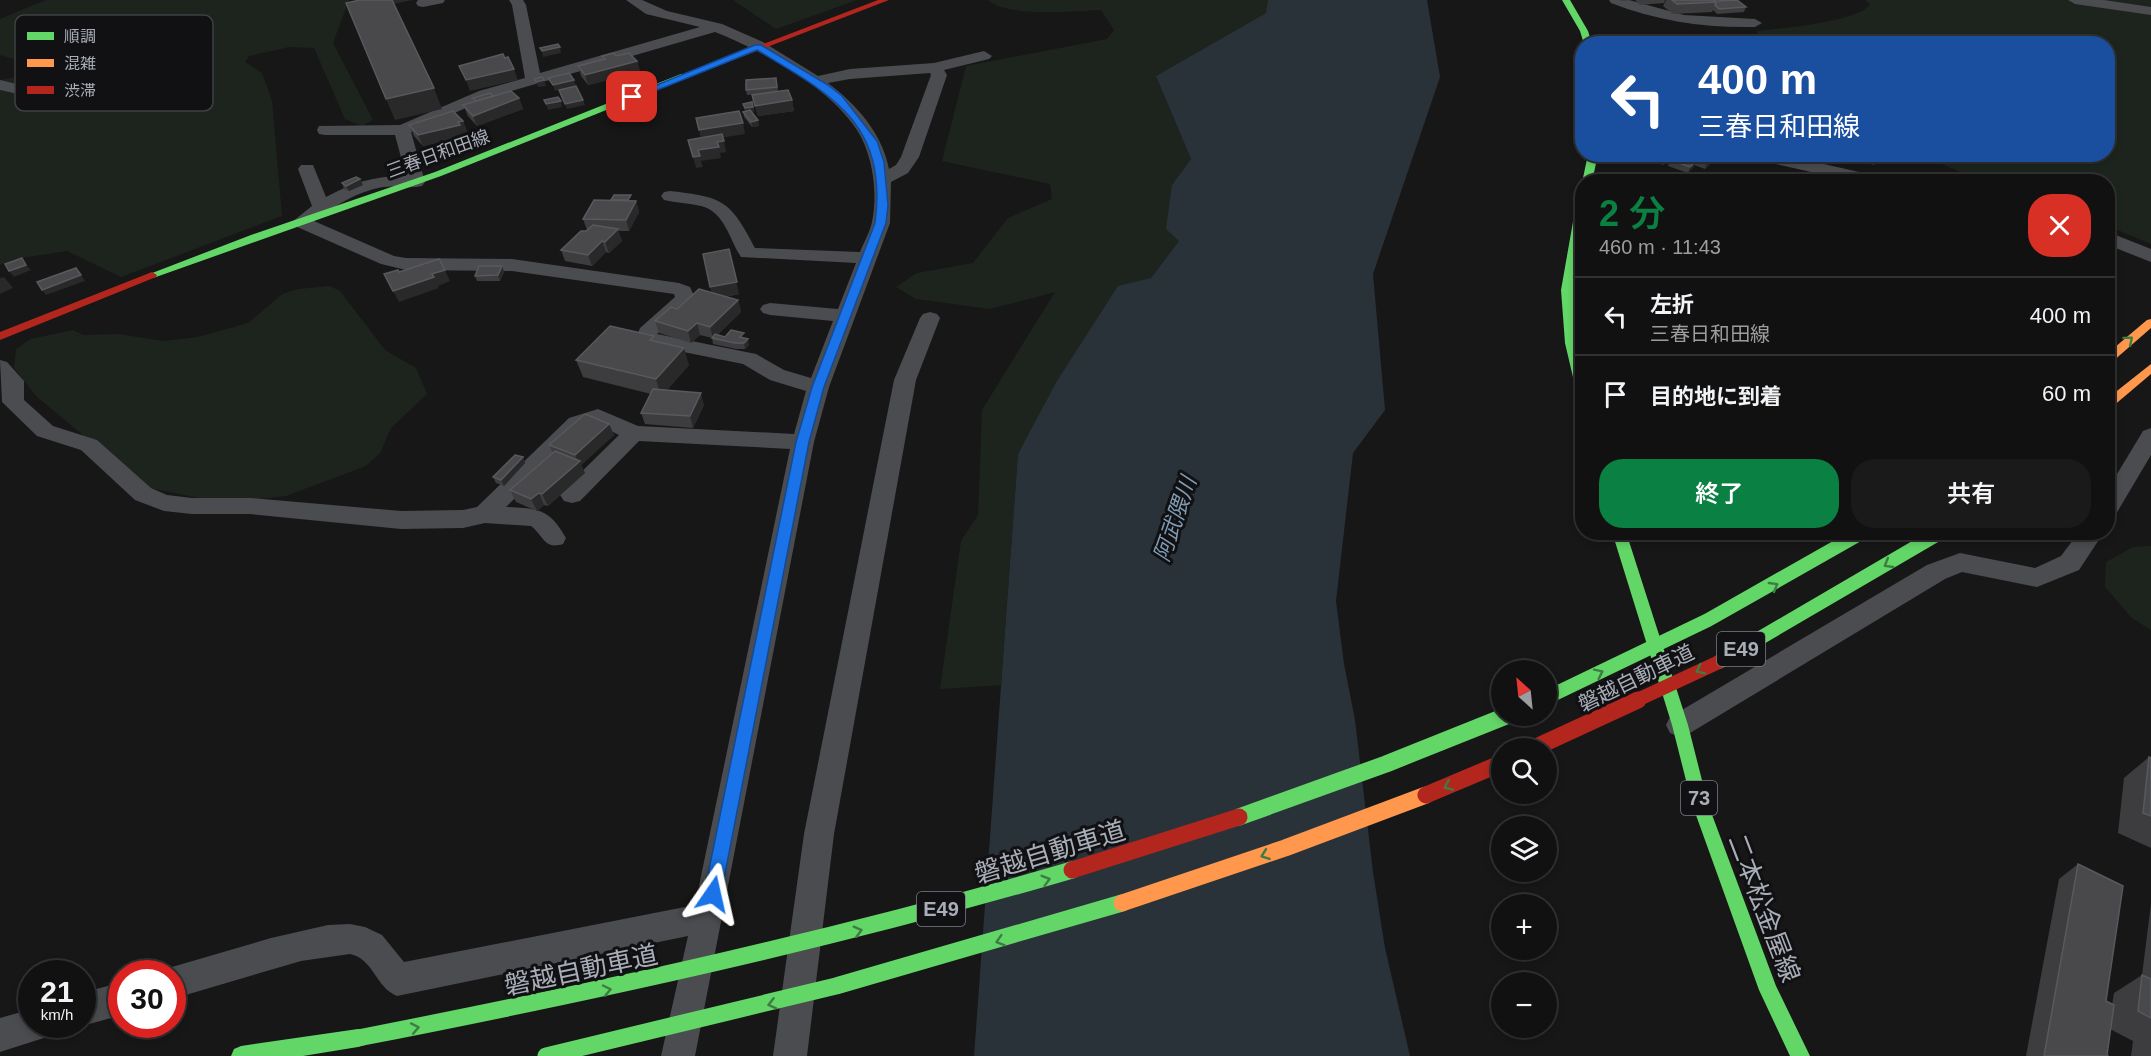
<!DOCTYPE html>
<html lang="ja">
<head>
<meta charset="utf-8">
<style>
	:root { --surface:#111; --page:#1a1a1a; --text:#f1f3f6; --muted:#9c9d9f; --line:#303131; --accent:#0b8043 }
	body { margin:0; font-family:Helvetica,"Noto Sans JP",sans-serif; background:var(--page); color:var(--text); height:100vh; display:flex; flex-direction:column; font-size:22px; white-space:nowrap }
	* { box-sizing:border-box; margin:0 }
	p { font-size:20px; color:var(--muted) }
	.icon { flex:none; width:33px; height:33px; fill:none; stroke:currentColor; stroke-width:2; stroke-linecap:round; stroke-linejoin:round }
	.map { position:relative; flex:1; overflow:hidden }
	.side { position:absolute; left:1575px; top:174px; width:540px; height:366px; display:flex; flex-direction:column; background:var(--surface); border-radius:24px; box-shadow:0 3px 9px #0003,0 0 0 2px var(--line) }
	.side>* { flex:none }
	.banner { position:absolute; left:1575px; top:36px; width:540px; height:126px; border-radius:24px; box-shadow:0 3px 9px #0003,0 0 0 2px var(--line); background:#1a4fa0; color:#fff; overflow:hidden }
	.needle { width:39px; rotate:333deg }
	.tools { position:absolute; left:1491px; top:660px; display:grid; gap:12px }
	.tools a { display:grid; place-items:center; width:66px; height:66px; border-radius:50%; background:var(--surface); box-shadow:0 3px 9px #0003,0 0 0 2px var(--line); font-size:30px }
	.speed { position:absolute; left:18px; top:960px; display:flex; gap:12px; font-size:30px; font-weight:700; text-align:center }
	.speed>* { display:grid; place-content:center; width:78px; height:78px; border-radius:50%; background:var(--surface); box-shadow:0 3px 9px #0003,0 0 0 2px var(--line); line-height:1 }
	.speed small { font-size:15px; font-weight:400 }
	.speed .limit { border:9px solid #d22; background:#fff; color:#111 }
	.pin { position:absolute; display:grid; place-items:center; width:51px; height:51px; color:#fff; margin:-26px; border-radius:12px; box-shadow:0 3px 9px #0006 }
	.me { position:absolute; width:66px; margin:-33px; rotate:11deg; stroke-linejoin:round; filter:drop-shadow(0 0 4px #0008) }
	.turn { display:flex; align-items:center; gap:21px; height:126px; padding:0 24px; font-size:27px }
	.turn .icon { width:78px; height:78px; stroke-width:2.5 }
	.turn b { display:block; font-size:42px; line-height:51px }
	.round { display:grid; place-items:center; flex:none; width:63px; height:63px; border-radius:24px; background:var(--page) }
	.overview { display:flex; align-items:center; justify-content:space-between; height:102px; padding:0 24px }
	h1 { font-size:36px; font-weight:600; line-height:45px; color:var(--accent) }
	.action { display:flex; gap:12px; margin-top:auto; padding:12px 24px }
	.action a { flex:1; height:69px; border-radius:24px; background:var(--accent); color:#fff; font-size:24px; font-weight:600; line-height:69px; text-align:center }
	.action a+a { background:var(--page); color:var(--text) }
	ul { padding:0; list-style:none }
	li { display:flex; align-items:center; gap:18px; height:78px; padding:0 24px; border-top:2px solid var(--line) }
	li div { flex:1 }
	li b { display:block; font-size:22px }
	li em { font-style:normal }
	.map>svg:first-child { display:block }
	.green { fill:#1d241e }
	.water { fill:#2a3239 }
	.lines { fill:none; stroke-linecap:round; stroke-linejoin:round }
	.street { fill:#4b4c50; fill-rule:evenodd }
	.fast { fill:#63d668; fill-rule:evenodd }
	.slow { fill:#ff974d; fill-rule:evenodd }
	.jam { fill:#b3261e; fill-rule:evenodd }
	.fast-bridge-far1 { stroke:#63d668; stroke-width:14 }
	.fast-bridge { stroke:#63d668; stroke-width:17 }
	.slow-bridge { stroke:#ff974d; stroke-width:17 }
	.jam-bridge-far1 { stroke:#b3261e; stroke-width:14 }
	.jam-bridge { stroke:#b3261e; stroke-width:17 }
	.wall { fill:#3d3d3f }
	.shaded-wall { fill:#29292a }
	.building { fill:#49494c; stroke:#58595d; stroke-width:1.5 }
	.oneway { stroke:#3e7d42 }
	.route { fill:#1a73e8; stroke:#114b97; stroke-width:1.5 }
	.labels { text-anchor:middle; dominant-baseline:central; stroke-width:6; stroke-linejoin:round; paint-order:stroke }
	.far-street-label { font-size:18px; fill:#a8adb8; stroke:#111113 }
	.shield { fill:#111113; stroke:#7b7e86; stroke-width:1.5 }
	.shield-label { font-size:20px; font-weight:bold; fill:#a8adb8 }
	.street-label { font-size:21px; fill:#a8adb8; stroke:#111113 }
	.water-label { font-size:22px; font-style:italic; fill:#7f9bb3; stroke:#111113 }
	.near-street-label { font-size:26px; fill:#a8adb8; stroke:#111113 }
	.key { fill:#111113; stroke:#3e4045; stroke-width:1.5 }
	.key-label { font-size:16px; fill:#a8adb8 }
</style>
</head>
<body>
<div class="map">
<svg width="2151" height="1056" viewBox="0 0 2151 1056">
	<rect width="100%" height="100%" fill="#171717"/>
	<g class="green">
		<polygon points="46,0 349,0 333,43 373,120 362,126 345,119 314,48 289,47 249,56 245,62 262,73 272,101 282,216 121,277 67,251 15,259 0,265 0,80 23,76 34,65 0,55 0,19"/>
		<polygon points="733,0 857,0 776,29"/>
		<path d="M988 0H1268L1266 13 1156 76 1191 159 1172 185 1179 241 1151 278 1118 287 1018 454 1001 685 940 689 961 541 978 515 982 410 1055 292 990 309 916 299 896 287 917 273 973 263 1008 218 1052 199 1050 184 942 161 966 66 1107 39 1114 30 1101 10C1073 11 1009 18 988 0Z"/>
		<path d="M1865 0H2151V244L2108 226V182L1980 181 1922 155 2108 154V44H1780L1759 35 1756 31C1777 29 1860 22 1870 4Z"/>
		<polygon points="330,286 340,291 385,350 416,368 427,394 391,428 380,453 366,466 286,496 223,503 145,487 36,396 14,368 16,349 30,339 73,330 83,335 118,334 164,341 198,337 248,323 282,294 298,289"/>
		<polygon points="2151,546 2151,630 2132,618 2105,587 2106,562 2133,547"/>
	</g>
	<polygon class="water" points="1268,0 1427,0 1440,77 1373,274 1385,410 1353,453 1336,601 1344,664 1355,720 1373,872 1385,948 1410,1056 974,1056 1018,454 1057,381 1118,286 1151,278 1179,241 1166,229 1172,185 1191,159 1156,76 1266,13"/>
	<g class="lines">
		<g class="street">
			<polygon points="418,0 445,0 443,3 423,7 418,6 416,3"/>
			<path d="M509 0H523L526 5 540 73 700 27 646 14 626 0H642L667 11 722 24 763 42 818 76 850 69 934 63 984 51 992 56 989 59 944 70 947 75 919 157 908 173 891 182 890 223 829 387 814 442 695 1056H661L688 936 397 996C375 987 374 959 350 954L301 961 172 999V974H160L172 967 271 938 328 925 350 924 365 927 382 935 404 962 695 905 790 449 639 441 580 501 572 503 564 501 560 495 564 489 619 435 597 424 585 428 506 507C539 509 549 508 566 538L563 544C544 550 544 536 531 526L485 523 463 528 401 529 250 514H192L164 511 135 500 81 450 37 436 2 402 0 360 7 362 24 381V400L53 426 97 440 151 488 167 495 192 498H250L401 511 463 510 477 507 569 418 598 409 638 426 794 434 806 391 770 380 743 364 639 343 636 338 640 328 675 297 674 294 512 271 406 270 381 264 295 226 292 222 312 206 298 169 301 165H313L326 197C351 183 377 175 406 176L395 135H325L319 134 317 130 319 126 400 125 479 91 525 78 512 5ZM715 32C763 51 828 86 857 130 873 155 878 193 872 222 870 232 864 242 860 252L755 248C730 200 723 197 670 191L664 192 661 196 664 200C676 203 689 203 701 206 725 212 729 239 741 257L856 263 838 309 770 303 763 305 760 309 763 313 770 315 833 321 811 378 784 370 756 354 657 334 695 298 690 287 679 283 512 259 406 258 394 256 314 221C334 206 358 191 383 187 396 185 410 189 422 186L425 182 411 132 491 97ZM930 73 931 75 901 157 896 165 889 169C882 133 857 105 828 83L850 79Z"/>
			<path d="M1609 0H1629L1684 15 1755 19 1762 23 1755 27C1704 28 1658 21 1611 3Z"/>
			<polygon points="2068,0 2104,0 2151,7 2151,15 2075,4"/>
			<polygon points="0,80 29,87 31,90 23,95 0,90"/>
			<polygon points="1746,154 1780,154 1881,177 1889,182 1855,182 1754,159"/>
			<polygon points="2108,232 2151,249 2151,262 2108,245"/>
			<polygon points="930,312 937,314 940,318 916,380 834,834 807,1056 773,1056 804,834 894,380 920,318 923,314"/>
			<polygon points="2151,428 2151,455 2116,514 2108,516 2108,489 2143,431"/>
			<polygon points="2079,532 2104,532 2079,570 2037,587 1962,572 1945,579 1690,733 1680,737 1670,733 1666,725 1670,717 1927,565 1960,553 2035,568 2061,556"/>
			<polygon points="122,982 122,1015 82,1026 77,1024 82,1024 82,993"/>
			<polygon points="32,1009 32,1024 54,1024 50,1036 0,1052 0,1018"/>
		</g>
		<g class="fast">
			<polygon points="1562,0 1570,0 1588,31 1592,44 1584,44 1580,31"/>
			<polygon points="681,74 684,75 684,79 441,176 156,277 152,278 147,275 251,235 435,172"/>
			<polygon points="1588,154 1598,154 1592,182 1582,183"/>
			<polygon points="1582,196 1582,227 1573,290 1577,343 1582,367 1582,394 1576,390 1565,343 1561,290 1577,199"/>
			<polygon points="1612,532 1626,532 1688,725 1708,804 1776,986 1810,1056 1790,1056 1759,990 1692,804 1672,725"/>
			<polygon points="358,1029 365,1031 367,1038 365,1045 358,1047 303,1056 231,1056 234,1049 241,1046"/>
		</g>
		<g class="slow">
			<polygon points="2151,319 2151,328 2112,362 2108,363 2108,353 2147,320"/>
			<polygon points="2151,364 2151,374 2112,407 2108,408 2108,398"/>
		</g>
		<g class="jam">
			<polygon points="878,0 889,0 684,79 677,77"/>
			<polygon points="152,272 157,275 156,277 0,340 0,332"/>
		</g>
		<g class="fast-bridge-far1">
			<polyline points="1719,662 1938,534"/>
			<polyline points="1546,698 1708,620 1863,532"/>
		</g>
		<g class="fast-bridge">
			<polyline points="1239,817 1386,764 1506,716"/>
			<path d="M358 1038C599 991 837 939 1072 870"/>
			<polyline points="546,1056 836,986 1122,903"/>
		</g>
		<polyline class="slow-bridge" points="1122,903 1285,848 1426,795"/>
		<polyline class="jam-bridge-far1" points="1635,701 1719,662"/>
		<g class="jam-bridge">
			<polyline points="1534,748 1638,700"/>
			<polyline points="1426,795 1502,763"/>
			<polyline points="1072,870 1239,817"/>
		</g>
	</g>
	<g class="wall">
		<polygon points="1620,0 1633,0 1622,1"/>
		<polygon points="1635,0 1665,0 1664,3 1640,5"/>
		<polygon points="1666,0 1714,0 1746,7 1744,12 1717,14 1713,10 1712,12 1673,14 1663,6"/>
		<polygon points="602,56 616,56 637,61 640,72 588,85 581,76 578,66 603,59"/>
		<polygon points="777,83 778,91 792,100 794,111 758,116 752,95 762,94 747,95 746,90"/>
		<polygon points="493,96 519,98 523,109 477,126 468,116 463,105 475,102 473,98"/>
		<polygon points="743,104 753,107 754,112 752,112 758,120 759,126 752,127 744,117 743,112 745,111"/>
		<polygon points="463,121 467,132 464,133 465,136 423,146 414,136 409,125"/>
		<polygon points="1638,154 1673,154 1663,165 1637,156"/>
		<polygon points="1684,154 1716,154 1714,160 1705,169 1694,165 1688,173 1668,166 1670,160 1683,157"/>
		<polygon points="1858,154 1893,154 1888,161 1880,159 1874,165 1856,159"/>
		<polygon points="360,179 363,185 349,191 344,189 342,183"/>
		<polygon points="633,201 636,201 639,212 629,231 618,231 622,241 609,253 606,252 592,266 565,261 561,250 588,230 587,230 583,219"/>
		<polygon points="502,266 504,272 500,281 477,281 475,276"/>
		<polygon points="711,293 739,294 725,297 738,300 741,312 717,335 725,337 745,339 749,345 745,349 736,349 713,344 712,338 700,335 691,343 659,333 655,321"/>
		<polygon points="655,341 689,365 667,390 704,405 693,428 645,424 641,413 651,394 583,377 576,360"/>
		<polygon points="609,424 614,435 581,465 585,473 548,506 544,505 537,511 516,502 510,490 553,453 549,445"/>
		<polygon points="523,457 525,463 504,486 496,483 493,477"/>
		<polygon points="2149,757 2151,758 2151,848 2118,833 2124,778"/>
		<polygon points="2078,864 2106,1001 2112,1005 2114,993 2142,975 2151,904 2151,1056 2131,1056 2133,1041 2110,1029 2107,1055 2108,1056 2026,1056 2059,879"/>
	</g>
	<g class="shaded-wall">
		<polygon points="380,0 413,0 383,6"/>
		<polygon points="560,47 561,53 543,57 542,51"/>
		<polygon points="637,61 640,72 588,85 585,75"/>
		<polygon points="514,69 518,80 470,91 466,80"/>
		<polygon points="544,80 546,86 538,87 536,82"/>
		<polygon points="574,80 576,86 555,91 553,85"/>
		<polygon points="434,88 442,109 395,120 386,99"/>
		<polygon points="519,98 523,109 477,126 473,116"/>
		<polygon points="583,100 585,105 567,109 565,104"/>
		<polygon points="792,100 794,111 758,116 755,106"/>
		<polygon points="561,101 562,107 548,110 546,104"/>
		<polygon points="753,107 754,112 746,113 745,108"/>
		<polygon points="758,120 759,126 752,127 751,122"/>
		<polygon points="463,121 467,132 464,133 465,136 423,146 418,135"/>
		<polygon points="743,123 745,134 701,141 699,130"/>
		<polygon points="724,141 726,152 720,153 721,158 701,161 703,167 696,168 693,157 698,150 717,142"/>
		<polygon points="1667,154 1673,154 1663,165"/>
		<polygon points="1716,154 1714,160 1705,169 1707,163"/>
		<polygon points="1879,154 1882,154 1880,159 1874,165"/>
		<polygon points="1696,161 1694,167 1688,173 1690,167"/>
		<polygon points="360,179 363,185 349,191 346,186"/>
		<polygon points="636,201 639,212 629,231 626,220"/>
		<polygon points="618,229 622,241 609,253 605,242"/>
		<polygon points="602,241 606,252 592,266 588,255"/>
		<polygon points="729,249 739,294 713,299 710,287"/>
		<polygon points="26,265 31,270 14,277 9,271"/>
		<polygon points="502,266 504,272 500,281 498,275"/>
		<polygon points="76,268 85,281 46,295 42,290"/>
		<polygon points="445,270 450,281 438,286 439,288 399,302 393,291"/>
		<polygon points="4,277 13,288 0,294 0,278"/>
		<polygon points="738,300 741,312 713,338 710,327"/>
		<polygon points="697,323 700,335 691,343 688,331"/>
		<polygon points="748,339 749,345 745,349 744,343"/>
		<polygon points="684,348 689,365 661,397 656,379"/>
		<polygon points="701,393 704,405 693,428 690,416"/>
		<polygon points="609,424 614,435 581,465 585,473 548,506 542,494 578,463 575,455"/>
		<polygon points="523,457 525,463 504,486 501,480"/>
		<polygon points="539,493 544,505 537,511 531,499"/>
	</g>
	<g class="building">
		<polygon points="360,0 392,0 434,88 386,99 346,3"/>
		<polygon points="1672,0 1714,0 1716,2 1677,4"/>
		<polygon points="1737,0 1746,7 1719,9 1715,5 1716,2 1716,1"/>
		<polygon points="558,44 560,47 542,51 540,48"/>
		<polygon points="614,53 616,56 629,53 637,61 585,75 578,66 605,59 602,56"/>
		<polygon points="503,54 505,58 508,57 514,69 466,80 459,66"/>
		<polygon points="569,73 574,80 553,85 548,78"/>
		<polygon points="542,77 544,80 536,82 535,79"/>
		<polygon points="776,78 777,87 746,90 746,80"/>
		<polygon points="576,86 583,100 565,104 559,90"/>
		<polygon points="788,90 792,100 755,106 752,95"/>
		<polygon points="511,91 519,98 473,116 463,105"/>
		<polygon points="490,93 493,96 476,101 473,98"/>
		<polygon points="558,97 561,101 546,104 544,100"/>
		<polygon points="752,102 753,107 745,108 743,104"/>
		<polygon points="750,110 758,120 751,122 743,112"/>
		<polygon points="453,111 463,121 458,122 460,125 418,135 409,125"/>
		<polygon points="739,111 743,123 699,130 696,118"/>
		<polygon points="722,134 724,141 717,142 719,147 698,150 700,156 693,157 688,140"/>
		<polygon points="1676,154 1696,161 1690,167 1670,160"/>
		<polygon points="1684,154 1716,154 1707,163 1683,155"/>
		<polygon points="356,177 360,179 346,186 342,183"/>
		<polygon points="614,195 631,195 628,200 611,200"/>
		<polygon points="594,200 636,201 626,220 583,219"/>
		<polygon points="593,225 618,229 605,242 602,241 588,255 561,250 581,231 586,231"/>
		<polygon points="729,249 737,282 710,287 703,254"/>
		<polygon points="22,258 26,265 9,271 5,264"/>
		<polygon points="439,259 445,270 432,274 434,277 393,291 384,274 398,270 399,272"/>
		<polygon points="479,266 502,266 498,275 475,276"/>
		<polygon points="76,268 81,275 42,290 37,282"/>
		<polygon points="699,289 738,300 710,327 697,323 688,331 655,321 671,307 677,309"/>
		<polygon points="610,326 654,336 650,340 684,348 656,379 576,360"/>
		<polygon points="731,330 744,333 740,337 748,339 744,343 735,343 712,338 715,334 725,337"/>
		<polygon points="653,389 701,393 690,416 641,413"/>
		<polygon points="585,414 609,424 575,455 549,445"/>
		<polygon points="555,451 580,461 542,494 539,493 531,499 510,490"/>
		<polygon points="515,455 523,457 501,480 493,477"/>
		<polygon points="2149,757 2151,758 2151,816 2143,813"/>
		<polygon points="2078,864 2123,886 2106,1001 2114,1005 2107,1055 2108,1056 2044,1056"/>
		<polygon points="2142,975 2151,979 2151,1018 2138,1011"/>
	</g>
	<defs><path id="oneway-chevron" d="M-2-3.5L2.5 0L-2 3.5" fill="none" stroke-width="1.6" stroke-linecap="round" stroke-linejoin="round" transform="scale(1.5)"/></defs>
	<g class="oneway">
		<use href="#oneway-chevron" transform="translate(2129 340) rotate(-40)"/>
		<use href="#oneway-chevron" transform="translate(1888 564) rotate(149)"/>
		<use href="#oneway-chevron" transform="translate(1774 586) rotate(-30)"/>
		<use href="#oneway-chevron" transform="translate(1700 670) rotate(154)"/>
		<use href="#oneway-chevron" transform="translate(1599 673) rotate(-26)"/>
		<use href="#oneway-chevron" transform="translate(1448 786) rotate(157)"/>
		<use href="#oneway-chevron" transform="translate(1265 855) rotate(160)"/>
		<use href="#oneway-chevron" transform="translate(1046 880) rotate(-16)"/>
		<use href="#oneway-chevron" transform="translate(858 931) rotate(-15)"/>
		<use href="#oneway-chevron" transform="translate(1000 941) rotate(163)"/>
		<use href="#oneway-chevron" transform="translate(607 990) rotate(-12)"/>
		<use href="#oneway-chevron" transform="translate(772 1004) rotate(166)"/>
		<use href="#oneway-chevron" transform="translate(415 1028) rotate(-11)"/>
	</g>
	<path class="route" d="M755 45H761L828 85 842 96 877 141 884 162 888 205 886 223 824 387 809 442 721 894 719 900 713 902 706 900 704 894 796 442 812 387 875 223C888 123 832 95 757 50L635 99 627 97Z"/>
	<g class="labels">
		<g class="far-street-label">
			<text transform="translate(438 154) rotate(-20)">三春日和田線</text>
		</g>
		<g class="shield">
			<rect x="1717" y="632" width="48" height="34" rx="4.5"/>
			<rect x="1681" y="781" width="36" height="34" rx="4.5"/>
			<rect x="917" y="892" width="48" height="34" rx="4.5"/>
		</g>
		<g class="shield-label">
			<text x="1741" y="649">E49</text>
			<text x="1699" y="798">73</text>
			<text x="941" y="909">E49</text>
		</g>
		<g class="street-label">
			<text transform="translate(1636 678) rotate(-26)">磐越自動車道</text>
		</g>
		<g class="water-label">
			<text transform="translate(1175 519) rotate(-71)">阿武隈川</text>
		</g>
		<g class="near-street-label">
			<text transform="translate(1050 852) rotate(-17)">磐越自動車道</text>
			<text transform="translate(1764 908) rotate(69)">二本松金屋線</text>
			<text transform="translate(581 970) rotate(-12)">磐越自動車道</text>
		</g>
	</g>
	<rect x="15" y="15" width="198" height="96" rx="9" class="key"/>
	<rect x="27" y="32" width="27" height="8" fill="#63d668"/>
	<rect x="27" y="59" width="27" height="8" fill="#ff974d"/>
	<rect x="27" y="86" width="27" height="8" fill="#b3261e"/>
	<g class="key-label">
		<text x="64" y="42">順調</text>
		<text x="64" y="69">混雑</text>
		<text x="64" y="96">渋滞</text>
	</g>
</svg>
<div class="tools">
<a><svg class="needle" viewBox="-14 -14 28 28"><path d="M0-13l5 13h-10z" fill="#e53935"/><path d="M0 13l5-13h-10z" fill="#9c9d9f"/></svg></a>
<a><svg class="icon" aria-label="search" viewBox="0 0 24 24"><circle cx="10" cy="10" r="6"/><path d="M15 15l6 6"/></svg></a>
<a><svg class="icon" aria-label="layers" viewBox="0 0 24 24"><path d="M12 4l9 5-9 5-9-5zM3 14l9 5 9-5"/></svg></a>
<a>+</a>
<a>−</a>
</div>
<div class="speed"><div>21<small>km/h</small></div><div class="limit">30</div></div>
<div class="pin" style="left:632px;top:97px;background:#d93025"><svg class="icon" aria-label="arrive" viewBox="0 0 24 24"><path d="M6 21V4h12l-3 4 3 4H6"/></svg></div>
<svg class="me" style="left:713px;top:894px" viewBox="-20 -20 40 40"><path d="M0-17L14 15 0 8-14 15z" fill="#1a73e8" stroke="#fff" stroke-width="4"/></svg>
<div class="banner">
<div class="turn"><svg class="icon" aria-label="left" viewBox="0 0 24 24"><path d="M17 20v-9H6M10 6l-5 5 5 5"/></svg><div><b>400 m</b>三春日和田線</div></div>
</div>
<section class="side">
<div class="overview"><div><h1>2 分</h1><p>460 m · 11:43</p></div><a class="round" style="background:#d93025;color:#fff"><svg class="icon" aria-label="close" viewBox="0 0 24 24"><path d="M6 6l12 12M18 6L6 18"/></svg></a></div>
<ul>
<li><svg class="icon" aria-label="left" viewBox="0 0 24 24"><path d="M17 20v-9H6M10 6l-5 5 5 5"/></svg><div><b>左折</b><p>三春日和田線</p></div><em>400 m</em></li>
<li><svg class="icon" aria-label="arrive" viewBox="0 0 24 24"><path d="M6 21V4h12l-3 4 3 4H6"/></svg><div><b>目的地に到着</b></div><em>60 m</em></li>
</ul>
<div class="action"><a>終了</a><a>共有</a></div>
</section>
</div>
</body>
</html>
